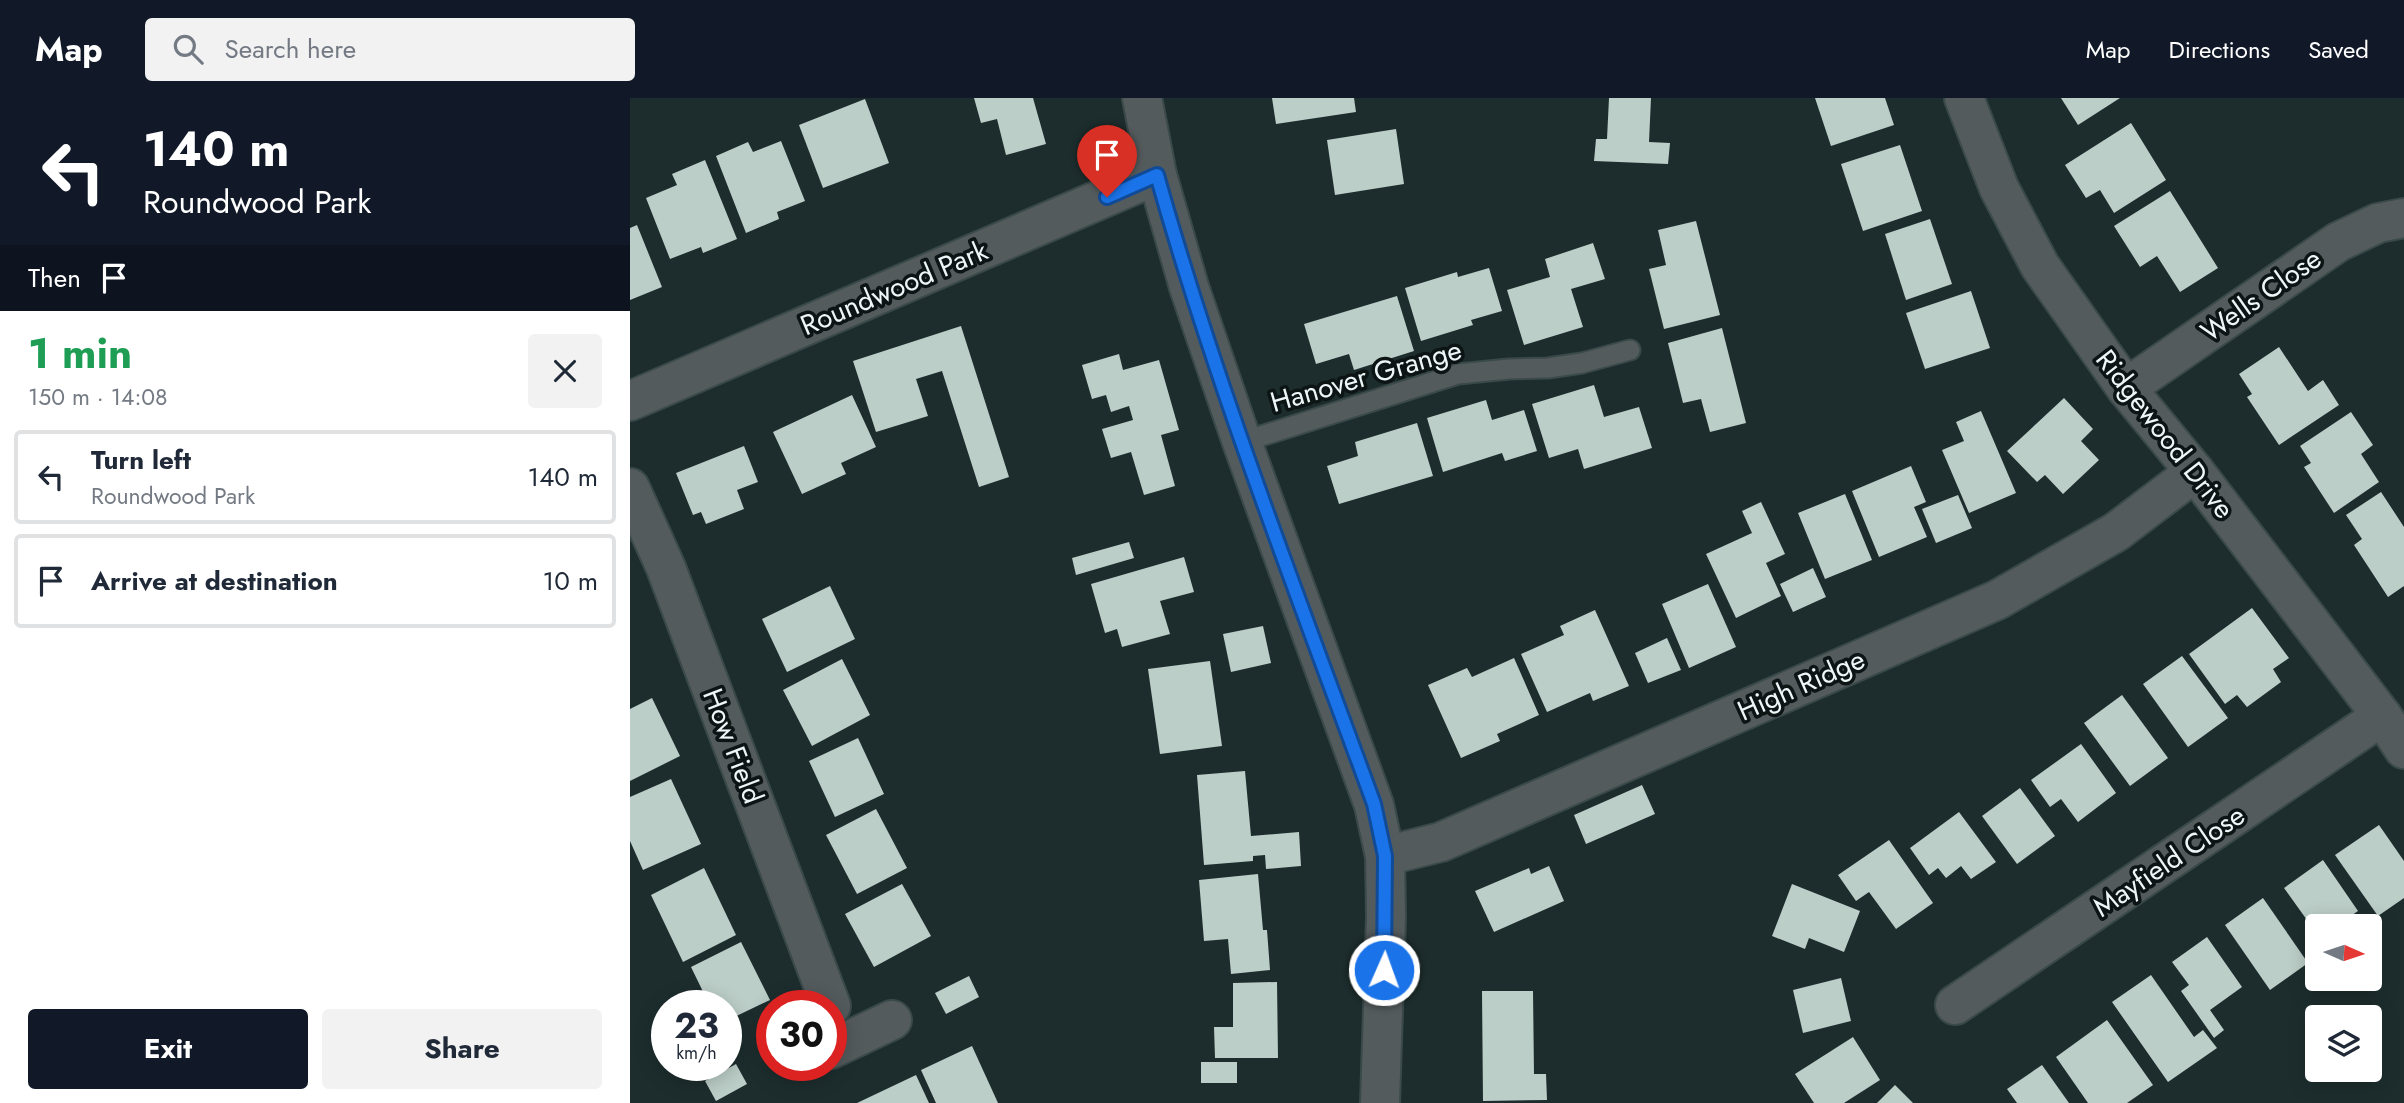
<!DOCTYPE html>
<html lang="en">
<head>
<meta charset="utf-8">
<style>
	:root { --surface:#fff; --page:#f2f2f3; --text:#1f2937; --muted:#747a83; --line:#e0e1e3; --accent:#111827 }
	body { margin:0; font-family:Jost,sans-serif; background:var(--page); color:var(--text); height:100vh; display:flex; flex-direction:column; font-size:26px; white-space:nowrap }
	* { box-sizing:border-box; margin:0 }
	p { font-size:23px; color:var(--muted) }
	.icon { flex:none; width:38px; height:38px; fill:none; stroke:currentColor; stroke-width:2; stroke-linecap:round; stroke-linejoin:round }
	.map { position:relative; flex:1; overflow:hidden }
	.drawer { display:flex; flex-direction:column; background:var(--surface); width:630px }
	.drawer>* { flex:none }
	.hud { background:#111827; color:#fff; overflow:hidden }
	.needle { width:46px; rotate:93deg }
	.buttons { position:absolute; left:1675px; top:816px; display:grid; gap:14px }
	.buttons a { display:grid; place-items:center; width:77px; height:77px; border-radius:7px; background:var(--surface); box-shadow:0 4px 18px #0003; font-size:35px }
	.speed { position:absolute; left:21px; top:892px; display:flex; gap:14px; font-size:35px; font-weight:700; text-align:center }
	.speed>* { display:grid; place-content:center; width:91px; height:91px; border-radius:50%; background:var(--surface); box-shadow:0 4px 18px #0003; line-height:1 }
	.speed small { font-size:18px; font-weight:400 }
	.speed .limit { border:10px solid #d22; background:#fff; color:#111 }
	.pin { position:absolute; display:grid; place-items:center; width:60px; height:60px; color:#fff; margin:-72px -30px; border-radius:50% 50% 50% 0; rotate:-45deg; box-shadow:0 0 7px #0007 }
	.pin .icon { rotate:45deg }
	.me { position:absolute; width:77px; margin:-38px; rotate:2deg; stroke-linejoin:round; filter:drop-shadow(0 0 5px #0008) }
	.turn { display:flex; align-items:center; gap:24px; height:147px; padding:0 28px; font-size:32px }
	.turn .icon { width:91px; height:91px; stroke-width:2.5 }
	.turn b { display:block; font-size:49px; line-height:60px }
	.then { display:flex; align-items:center; height:66px; padding:0 28px; background:#0003; gap:14px; font-size:26px }
	.round { display:grid; place-items:center; flex:none; width:74px; height:74px; border-radius:7px; background:var(--page) }
	.head { display:flex; align-items:center; justify-content:space-between; height:119px; padding:0 28px }
	h1 { font-size:42px; font-weight:700; line-height:52px; color:#1e9e55 }
	.primary-button { display:flex; gap:14px; margin-top:auto; padding:14px 28px }
	.primary-button a { flex:1; height:80px; border-radius:7px; background:var(--accent); color:#fff; font-size:28px; font-weight:700; line-height:80px; text-align:center }
	.primary-button a+a { background:var(--page); color:var(--text) }
	ul { padding:0; list-style:none }
	li { display:flex; align-items:center; gap:21px; height:94px; margin:0 14px 10px; padding:0 14px; border:4px solid var(--line); border-radius:7px }
	li div { flex:1 }
	li b { display:block; font-size:26px }
	li em { font-style:normal }
	header { display:flex; align-items:center; gap:42px; box-sizing:border-box; height:98px; padding:0 35px; background:var(--accent); color:#fff }
	header strong { font-size:33px }
	nav { display:flex; gap:38px; margin-inline-start:auto; font-size:24px }
	.search { width:490px; height:63px; background:var(--page); display:flex; align-items:center; gap:18px; box-sizing:border-box; padding:0 24px; border-radius:7px; color:var(--muted); font-size:26px }
	main { display:flex; flex:1; min-height:0 }
	.map>svg:first-child { display:block }
	.building { fill:#bccec8 }
	.lines { fill:none; stroke-linecap:round; stroke-linejoin:round }
	.service-casing { stroke:#3a4949; stroke-width:23 }
	.minor-casing { stroke:#3a4949; stroke-width:42 }
	.service { stroke:#545b5d; stroke-width:19 }
	.minor { stroke:#545b5d; stroke-width:38 }
	.route-casing { stroke:#114b97; stroke-width:18 }
	.route { stroke:#1a73e8; stroke-width:12 }
	.labels { text-anchor:middle; dominant-baseline:central; stroke-width:7; stroke-linejoin:round; paint-order:stroke }
	.street-label { font-size:28px; fill:#edf7f7; stroke:#0d1414 }
</style>
</head>
<body>
<header>
<strong>Map</strong>
<div class="search"><svg class="icon" aria-label="search" viewBox="0 0 24 24"><circle cx="10" cy="10" r="6"/><path d="M15 15l6 6"/></svg>Search here</div>
<nav><a>Map</a><a>Directions</a><a>Saved</a></nav>
</header>
<main>
<section class="drawer">
<div class="hud">
<div class="turn"><svg class="icon" aria-label="left" viewBox="0 0 24 24"><path d="M17 20v-9H6M10 6l-5 5 5 5"/></svg><div><b>140 m</b>Roundwood Park</div></div>
<div class="then">Then<svg class="icon" aria-label="arrive" viewBox="0 0 24 24"><path d="M6 21V4h12l-3 4 3 4H6"/></svg></div>
</div>
<div class="head"><div><h1>1 min</h1><p>150 m · 14:08</p></div><a class="round"><svg class="icon" aria-label="close" viewBox="0 0 24 24"><path d="M6 6l12 12M18 6L6 18"/></svg></a></div>
<ul>
<li><svg class="icon" aria-label="left" viewBox="0 0 24 24"><path d="M17 20v-9H6M10 6l-5 5 5 5"/></svg><div><b>Turn left</b><p>Roundwood Park</p></div><em>140 m</em></li>
<li><svg class="icon" aria-label="arrive" viewBox="0 0 24 24"><path d="M6 21V4h12l-3 4 3 4H6"/></svg><div><b>Arrive at destination</b></div><em>10 m</em></li>
</ul>
<div class="primary-button"><a>Exit</a><a>Share</a></div>
</section>
<div class="map">
<svg width="1774" height="1005" viewBox="0 0 1774 1005">
	<rect width="100%" height="100%" fill="#1d2d2d"/>
	<g class="building">
		<polygon points="344,0 403,0 416,46 376,57 367,21 351,25"/>
		<polygon points="642,0 724,0 726,14 646,26"/>
		<polygon points="979,0 1021,0 1019,44 1040,45 1038,66 964,63 966,41 977,41"/>
		<polygon points="1185,0 1255,0 1264,27 1201,48"/>
		<polygon points="1431,0 1490,0 1448,27"/>
		<polygon points="235,1 259,65 193,90 169,27"/>
		<polygon points="1501,25 1536,82 1484,115 1470,92 1456,100 1435,67"/>
		<polygon points="766,31 774,86 705,97 697,42"/>
		<polygon points="151,43 175,103 147,114 149,121 116,135 86,58 118,44 123,54"/>
		<polygon points="1270,47 1292,113 1233,133 1211,66"/>
		<polygon points="75,62 107,141 73,155 71,149 40,161 16,100 47,87 42,76"/>
		<polygon points="1540,93 1588,170 1550,194 1527,158 1510,169 1484,128"/>
		<polygon points="1300,121 1322,186 1276,202 1255,136"/>
		<polygon points="1066,123 1090,217 1034,231 1019,171 1036,167 1028,132"/>
		<polygon points="7,127 32,189 0,202 0,130"/>
		<polygon points="963,145 975,181 941,191 953,229 894,247 877,192 920,179 915,161"/>
		<polygon points="859,170 872,213 841,222 843,227 791,243 775,190 827,174 828,179"/>
		<polygon points="1341,193 1360,250 1295,271 1276,215"/>
		<polygon points="767,198 784,253 724,272 719,256 686,266 674,226"/>
		<polygon points="331,228 379,379 349,389 312,273 286,281 298,318 246,334 223,263"/>
		<polygon points="1092,230 1116,325 1080,334 1071,301 1053,305 1038,245"/>
		<polygon points="1649,249 1678,293 1693,282 1709,307 1649,347 1617,299 1622,296 1609,276"/>
		<polygon points="489,256 493,272 529,262 549,332 531,337 545,388 514,397 501,354 481,360 472,331 503,322 499,308 481,314 476,297 462,301 452,267"/>
		<polygon points="964,287 974,319 1009,309 1022,350 954,371 948,351 919,360 902,306"/>
		<polygon points="222,297 246,349 211,365 216,376 172,396 143,334"/>
		<polygon points="1434,300 1463,331 1451,343 1469,362 1433,396 1415,377 1407,384 1377,353"/>
		<polygon points="856,302 862,322 894,312 907,353 875,363 872,355 813,374 797,320"/>
		<polygon points="1351,313 1386,395 1339,415 1312,352 1334,343 1326,324"/>
		<polygon points="1721,314 1743,347 1731,356 1749,384 1704,415 1674,369 1681,365 1670,348"/>
		<polygon points="787,325 803,378 709,406 697,368 728,358 725,344"/>
		<polygon points="114,348 128,384 107,392 114,411 76,426 71,414 63,417 46,375"/>
		<polygon points="1281,368 1296,404 1284,409 1297,439 1249,459 1222,393"/>
		<polygon points="1751,394 1774,429 1774,488 1758,499 1724,447 1732,441 1716,417"/>
		<polygon points="1215,396 1242,462 1195,481 1168,415"/>
		<polygon points="1328,397 1342,430 1306,445 1292,411"/>
		<polygon points="1131,404 1155,456 1136,465 1151,498 1106,520 1076,456 1122,435 1112,413"/>
		<polygon points="499,444 504,460 446,477 442,460"/>
		<polygon points="554,459 564,494 530,503 540,536 492,549 487,531 475,535 461,486"/>
		<polygon points="1183,470 1196,499 1163,514 1150,486"/>
		<polygon points="1078,486 1106,549 1059,570 1032,506"/>
		<polygon points="200,488 225,541 157,574 132,521"/>
		<polygon points="1622,510 1659,560 1643,571 1651,584 1617,609 1607,597 1595,606 1559,556"/>
		<polygon points="965,512 999,588 963,603 960,595 917,614 891,556 934,537 930,528"/>
		<polygon points="633,528 641,565 601,574 593,536"/>
		<polygon points="1037,540 1051,572 1018,585 1005,555"/>
		<polygon points="1552,558 1598,620 1558,649 1513,586"/>
		<polygon points="884,560 909,617 867,636 870,643 831,660 798,587 837,570 842,579"/>
		<polygon points="212,561 240,617 182,648 153,592"/>
		<polygon points="580,563 592,648 530,656 518,571"/>
		<polygon points="1492,597 1538,660 1500,688 1454,625"/>
		<polygon points="22,600 50,658 0,683 0,611"/>
		<polygon points="228,640 254,696 205,719 179,663"/>
		<polygon points="1451,646 1486,695 1448,724 1431,701 1420,709 1401,682"/>
		<polygon points="615,673 621,738 669,734 671,768 636,771 635,757 623,758 623,763 574,767 567,677"/>
		<polygon points="41,681 71,746 13,772 0,743 0,699"/>
		<polygon points="1012,687 1025,716 956,746 944,717"/>
		<polygon points="1390,690 1425,738 1387,766 1352,718"/>
		<polygon points="246,711 277,770 227,796 196,737"/>
		<polygon points="1329,714 1366,764 1341,781 1331,768 1316,780 1308,770 1299,777 1280,750"/>
		<polygon points="1749,727 1774,763 1774,800 1748,818 1705,757"/>
		<polygon points="1259,742 1303,805 1266,831 1239,794 1226,803 1208,777"/>
		<polygon points="1693,762 1728,813 1715,822 1719,828 1687,828 1687,836 1654,790"/>
		<polygon points="919,768 934,803 864,834 845,793 899,770 901,776"/>
		<polygon points="74,770 106,837 53,864 21,797"/>
		<polygon points="628,776 633,832 637,832 640,872 601,876 598,841 574,843 569,782"/>
		<polygon points="272,786 301,838 244,869 215,816"/>
		<polygon points="1162,786 1230,813 1214,854 1179,840 1175,851 1142,838"/>
		<polygon points="1633,800 1678,865 1640,892 1595,827"/>
		<polygon points="1577,839 1612,889 1580,912 1594,932 1584,940 1551,893 1559,887 1542,864"/>
		<polygon points="111,844 140,902 96,923 96,908 80,908 61,869"/>
		<polygon points="1521,877 1564,939 1573,932 1587,950 1538,984 1482,904"/>
		<polygon points="339,878 349,899 316,916 305,895"/>
		<polygon points="1211,880 1221,923 1173,935 1163,892"/>
		<polygon points="647,884 648,960 585,960 584,929 603,929 603,885"/>
		<polygon points="852,893 903,893 904,976 916,976 917,1002 853,1003"/>
		<polygon points="1477,922 1523,987 1497,1005 1458,1005 1426,959"/>
		<polygon points="1223,939 1250,982 1214,1005 1184,1005 1165,976"/>
		<polygon points="342,948 368,1005 306,1005 291,972"/>
		<rect x="571" y="964" width="36" height="21"/>
		<polygon points="106,966 117,986 86,1003 75,983"/>
		<polygon points="1412,967 1439,1005 1387,1005 1377,991"/>
		<polygon points="286,977 299,1005 227,1005"/>
		<polygon points="1265,987 1283,1005 1247,1005"/>
	</g>
	<g class="lines">
		<g class="service-casing">
			<polyline id="service" points="612,344 828,276 879,271 918,270 952,265 1000,252"/>
		</g>
		<g class="minor-casing">
			<g id="minor">
				<polyline points="512,0 527,77 559,189 612,344 744,707 755,758 756,819 750,1005"/>
				<polyline points="1334,0 1369,90 1410,168 1496,290 1565,374 1752,618 1774,651"/>
				<polyline points="1496,290 1708,144 1748,125 1774,120"/>
				<polyline points="0,303 527,77"/>
				<polyline points="0,390 36,470 201,908"/>
				<polyline points="755,758 811,744 1367,502 1486,434 1565,374"/>
				<polyline points="1325,907 1752,618"/>
				<polyline points="201,951 262,922"/>
			</g>
		</g>
		<use href="#service" class="service"/>
		<use href="#minor" class="minor"/>
	</g>
	<g class="lines">
		<g class="route-casing">
			<path id="route" d="M477 99 527 77C587 291 668 498 744 706L755 758 754 872"/>
		</g>
		<use href="#route" class="route"/>
	</g>
	<g class="labels">
		<g class="street-label">
			<text transform="translate(264 190) rotate(-23)">Roundwood Park</text>
			<text transform="translate(1631 197) rotate(-35)">Wells Close</text>
			<text transform="translate(736 278) rotate(-16)">Hanover Grange</text>
			<text transform="translate(1535 336) rotate(52)">Ridgewood Drive</text>
			<text transform="translate(1171 587) rotate(-24)">High Ridge</text>
			<text transform="translate(103 648) rotate(69)">How Field</text>
			<text transform="translate(1539 763) rotate(-34)">Mayfield Close</text>
		</g>
	</g>
</svg>
<div class="buttons">
<a><svg class="needle" viewBox="-14 -14 28 28"><path d="M0-13l5 13h-10z" fill="#e53935"/><path d="M0 13l5-13h-10z" fill="#747a83"/></svg></a>
<a><svg class="icon" aria-label="layers" viewBox="0 0 24 24"><path d="M12 4l9 5-9 5-9-5zM3 14l9 5 9-5"/></svg></a>
</div>
<div class="speed"><div>23<small>km/h</small></div><div class="limit">30</div></div>
<div class="pin" style="left:477px;top:99px;background:#d93025"><svg class="icon" aria-label="arrive" viewBox="0 0 24 24"><path d="M6 21V4h12l-3 4 3 4H6"/></svg></div>
<svg class="me" style="left:754px;top:872px" viewBox="-20 -20 40 40"><circle r="17" fill="#1a73e8" stroke="#fff" stroke-width="3"/><path d="M0-11L8 9 0 5-8 9z" fill="#fff"/></svg>
</div>
</main>
</body>
</html>
